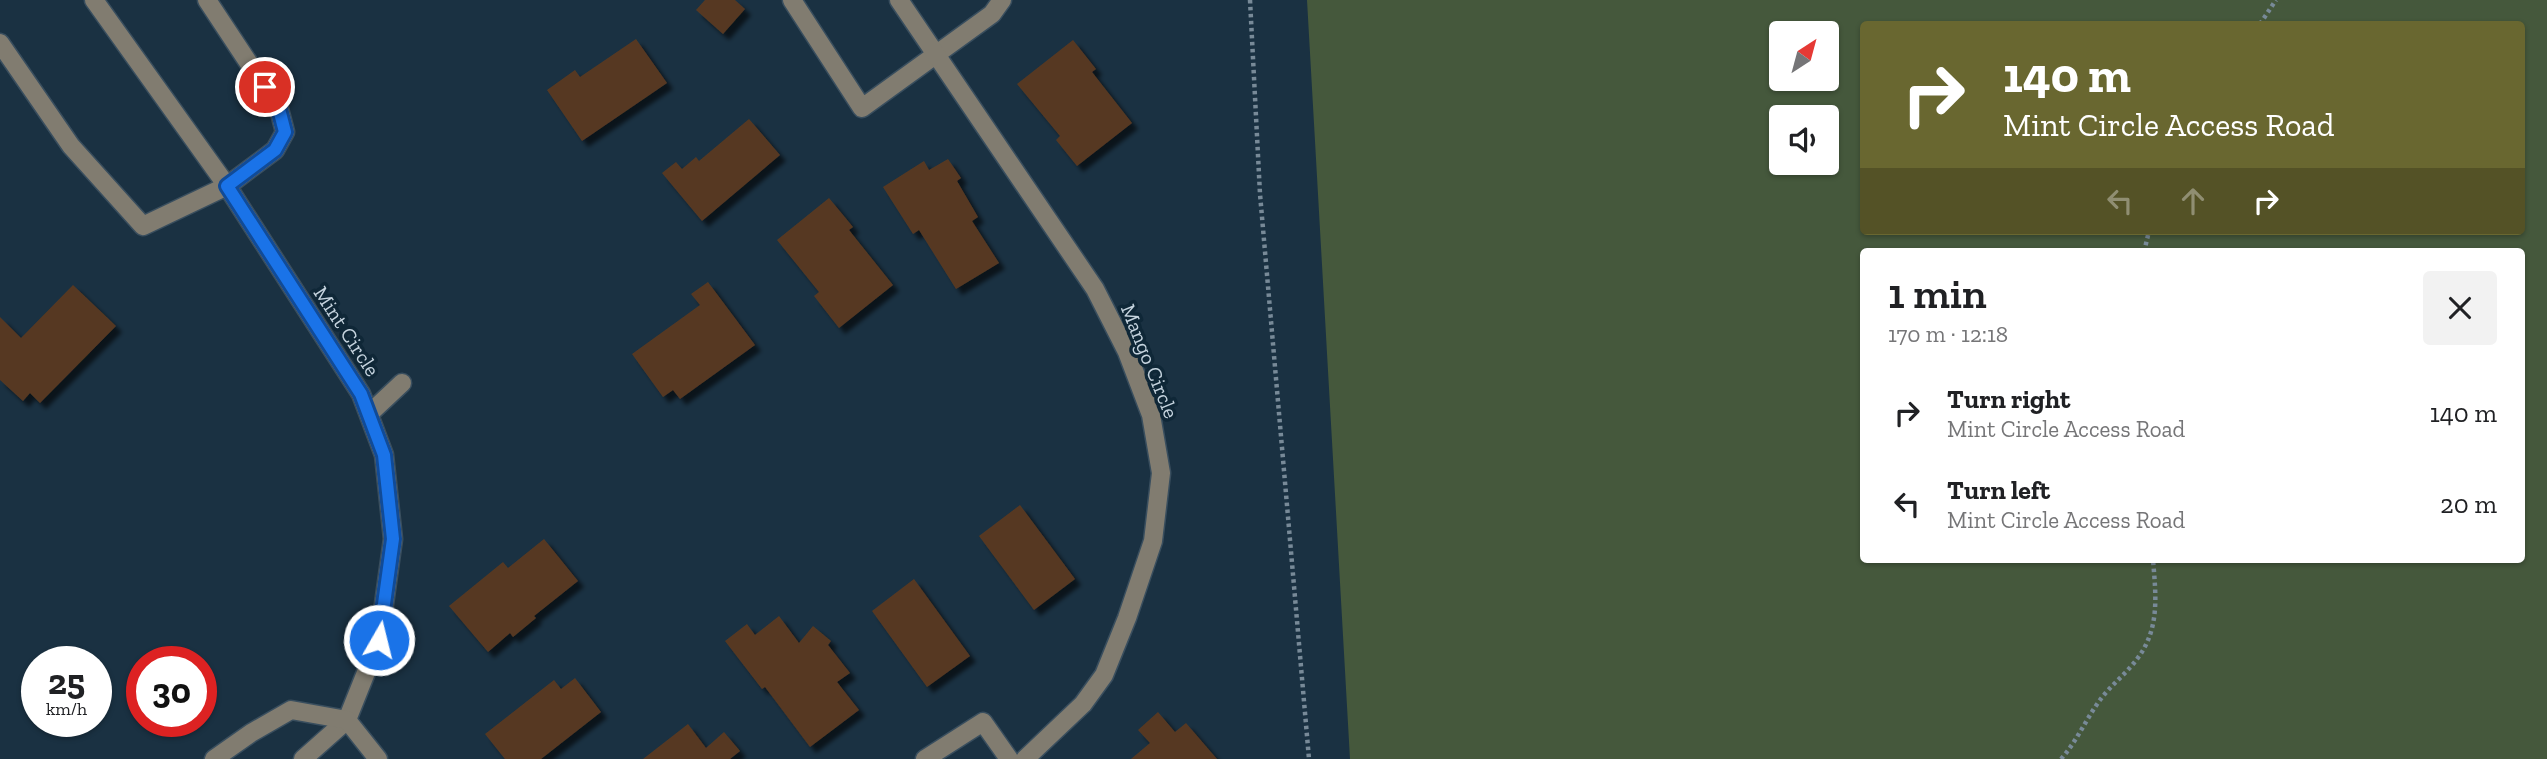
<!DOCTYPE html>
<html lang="en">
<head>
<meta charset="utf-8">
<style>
	:root { --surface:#fff; --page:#f2f2f2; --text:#202124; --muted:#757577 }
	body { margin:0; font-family:"Zilla Slab",serif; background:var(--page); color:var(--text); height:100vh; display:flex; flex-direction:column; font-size:26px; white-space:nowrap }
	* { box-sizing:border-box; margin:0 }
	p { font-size:23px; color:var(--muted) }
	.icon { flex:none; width:38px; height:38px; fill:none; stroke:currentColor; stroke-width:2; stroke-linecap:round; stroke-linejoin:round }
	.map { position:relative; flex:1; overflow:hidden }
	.drawer { position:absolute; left:1860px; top:248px; width:665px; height:315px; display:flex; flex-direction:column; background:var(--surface); border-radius:7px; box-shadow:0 2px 5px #0004 }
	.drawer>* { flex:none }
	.hud { position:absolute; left:1860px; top:21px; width:665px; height:214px; border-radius:7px; box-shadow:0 2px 5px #0004; background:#696730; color:#fff; overflow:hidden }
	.needle { width:46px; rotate:36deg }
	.tools { position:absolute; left:1769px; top:21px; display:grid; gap:14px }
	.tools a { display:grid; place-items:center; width:70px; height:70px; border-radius:7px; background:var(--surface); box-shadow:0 2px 5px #0004; font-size:35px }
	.speed { position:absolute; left:21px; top:646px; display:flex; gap:14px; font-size:35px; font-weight:700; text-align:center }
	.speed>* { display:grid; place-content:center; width:91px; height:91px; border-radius:50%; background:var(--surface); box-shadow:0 2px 5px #0004; line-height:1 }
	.speed small { font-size:18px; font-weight:400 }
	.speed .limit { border:10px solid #d22; background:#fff; color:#111 }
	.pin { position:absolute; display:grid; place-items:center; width:60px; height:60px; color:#fff; margin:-30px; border:4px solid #fff; border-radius:50%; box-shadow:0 2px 7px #0007 }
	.me { position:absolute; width:77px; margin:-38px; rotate:8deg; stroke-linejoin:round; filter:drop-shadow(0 0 5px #0008) }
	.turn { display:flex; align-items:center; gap:24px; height:147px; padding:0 28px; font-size:32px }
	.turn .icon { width:91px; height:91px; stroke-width:2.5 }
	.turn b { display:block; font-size:49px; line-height:60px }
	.lanes { display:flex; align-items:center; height:66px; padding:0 28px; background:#0003; justify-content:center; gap:35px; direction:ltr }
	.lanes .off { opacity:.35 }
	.round { display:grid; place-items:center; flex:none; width:74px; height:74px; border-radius:7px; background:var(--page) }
	.head { display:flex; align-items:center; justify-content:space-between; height:119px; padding:0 28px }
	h1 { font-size:42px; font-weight:600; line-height:52px }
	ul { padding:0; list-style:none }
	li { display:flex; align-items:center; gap:21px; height:91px; padding:0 28px }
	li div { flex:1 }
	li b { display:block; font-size:26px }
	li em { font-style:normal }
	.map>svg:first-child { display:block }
	.green { fill:#45583c; fill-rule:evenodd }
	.building { fill:#573922; filter:url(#shadow) }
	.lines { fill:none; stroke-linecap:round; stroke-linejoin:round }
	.minor-casing { stroke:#394e5e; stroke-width:21 }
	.path { stroke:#788a98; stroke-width:4.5; stroke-dasharray:3.5 3.5; stroke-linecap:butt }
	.minor { stroke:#817c70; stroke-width:18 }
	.route-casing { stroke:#114b97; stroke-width:18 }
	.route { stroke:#1a73e8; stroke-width:12 }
	.labels { text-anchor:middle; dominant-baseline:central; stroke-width:7; stroke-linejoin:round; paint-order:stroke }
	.street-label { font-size:21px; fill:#c6d4df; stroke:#0f2737 }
</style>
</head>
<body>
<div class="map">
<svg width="2547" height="759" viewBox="0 0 2547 759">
	<defs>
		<filter id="shadow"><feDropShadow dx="6" dy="6" stdDeviation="2" flood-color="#0009"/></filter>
	</defs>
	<rect width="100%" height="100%" fill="#1a3142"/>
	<path class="green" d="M1307 0H2547V759H1350ZM1864 24H2522V231H1864ZM1782 33H1827V79H1782ZM1782 117H1827V163H1782ZM1864 252H2522V560H1864Z"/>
	<g class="building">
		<polygon points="705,0 735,0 745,9 723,34 696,10"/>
		<polygon points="636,39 667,83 582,141 547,90 575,70 580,77"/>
		<polygon points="1073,40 1096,69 1092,72 1132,123 1077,166 1056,140 1060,136 1017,84"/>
		<polygon points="749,119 780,155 702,221 662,173 676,162 682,169 696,157 699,161"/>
		<polygon points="948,159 961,178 957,181 978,217 972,221 999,263 956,289 919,230 913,234 883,187 924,161 929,170"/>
		<polygon points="829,198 853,227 849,230 893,285 839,328 814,296 819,292 777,240"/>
		<polygon points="708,282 755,345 680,399 673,390 663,397 632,354 700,305 691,294"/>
		<polygon points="73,285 116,326 40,403 30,393 23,401 0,380 0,317 21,338"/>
		<polygon points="1020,505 1075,579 1034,610 979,536"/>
		<polygon points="544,539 578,581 534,616 536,618 513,637 510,633 488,652 449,606 503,562 508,568"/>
		<polygon points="914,579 970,656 927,687 872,611"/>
		<polygon points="779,616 799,643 813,626 831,641 828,645 850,673 837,682 859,710 810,747 765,687 762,689 725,641 747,624 755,635"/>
		<polygon points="575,678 601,712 541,759 505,759 485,734 554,680 561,689"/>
		<polygon points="1158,712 1175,732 1186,723 1217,759 1131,759 1150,743 1138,730"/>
		<polygon points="688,724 706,748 724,732 740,751 730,759 643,759"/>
	</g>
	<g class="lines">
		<g class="minor-casing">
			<g id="minor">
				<polyline points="94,0 227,186 361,394 384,455 393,539 379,640 347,720 303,759"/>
				<polyline points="792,0 862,108 992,14 1002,0"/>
				<polyline points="899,0 1095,289 1127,352 1151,415 1161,473 1153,541 1127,618 1104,675 1083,704 1025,759"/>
				<polyline points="0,43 71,146 143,226 227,186 275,150 285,132 279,109 207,0"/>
				<polyline points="369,414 402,383"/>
				<polyline points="214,759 251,733 291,710 347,720 378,759"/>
				<polyline points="925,759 983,722 1009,759"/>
			</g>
		</g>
		<g class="path">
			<polyline points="1250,0 1260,194 1309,759"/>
			<polyline points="2260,24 2276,0"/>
			<polyline points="2144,252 2149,231"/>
			<path d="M2061 759C2077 741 2086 719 2100 700 2111 685 2126 674 2137 659 2160 629 2156 596 2153 560"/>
		</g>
		<use href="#minor" class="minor"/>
	</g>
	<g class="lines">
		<g class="route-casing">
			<polyline id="route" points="265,87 279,109 285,132 275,150 227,186 361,394 384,455 393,539 379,640"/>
		</g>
		<use href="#route" class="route"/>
	</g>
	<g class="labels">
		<g class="street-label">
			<text transform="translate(347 331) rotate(57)">Mint Circle</text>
			<text transform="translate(1150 361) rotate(68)">Mango Circle</text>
		</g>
	</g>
</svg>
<div class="tools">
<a><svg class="needle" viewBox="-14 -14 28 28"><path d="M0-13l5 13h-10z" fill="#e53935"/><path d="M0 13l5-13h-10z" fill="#757577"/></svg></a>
<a><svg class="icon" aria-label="sound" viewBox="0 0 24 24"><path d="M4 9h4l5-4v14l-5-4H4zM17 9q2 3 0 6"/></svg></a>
</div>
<div class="speed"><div>25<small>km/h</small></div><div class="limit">30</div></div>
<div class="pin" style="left:265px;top:87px;background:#d93025"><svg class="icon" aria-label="arrive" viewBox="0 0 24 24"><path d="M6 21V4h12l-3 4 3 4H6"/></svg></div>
<svg class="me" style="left:379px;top:640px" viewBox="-20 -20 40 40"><circle r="17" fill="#1a73e8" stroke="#fff" stroke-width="3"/><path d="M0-11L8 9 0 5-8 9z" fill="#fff"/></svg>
<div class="hud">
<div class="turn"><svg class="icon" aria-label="right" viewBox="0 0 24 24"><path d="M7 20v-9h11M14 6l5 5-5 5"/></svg><div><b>140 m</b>Mint Circle Access Road</div></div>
<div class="lanes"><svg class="icon off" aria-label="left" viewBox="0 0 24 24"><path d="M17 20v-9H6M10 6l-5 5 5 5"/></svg><svg class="icon off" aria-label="ahead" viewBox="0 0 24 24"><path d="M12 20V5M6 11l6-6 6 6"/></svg><svg class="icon" aria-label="right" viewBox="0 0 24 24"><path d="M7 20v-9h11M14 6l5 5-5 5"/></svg></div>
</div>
<section class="drawer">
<div class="head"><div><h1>1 min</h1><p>170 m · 12:18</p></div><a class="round"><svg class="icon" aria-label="close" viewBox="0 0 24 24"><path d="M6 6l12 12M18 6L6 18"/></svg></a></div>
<ul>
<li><svg class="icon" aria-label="right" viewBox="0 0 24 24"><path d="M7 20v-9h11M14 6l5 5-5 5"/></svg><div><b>Turn right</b><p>Mint Circle Access Road</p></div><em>140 m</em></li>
<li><svg class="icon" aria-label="left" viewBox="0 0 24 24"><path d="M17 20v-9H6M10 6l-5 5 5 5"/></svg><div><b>Turn left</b><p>Mint Circle Access Road</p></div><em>20 m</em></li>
</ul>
</section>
</div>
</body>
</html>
